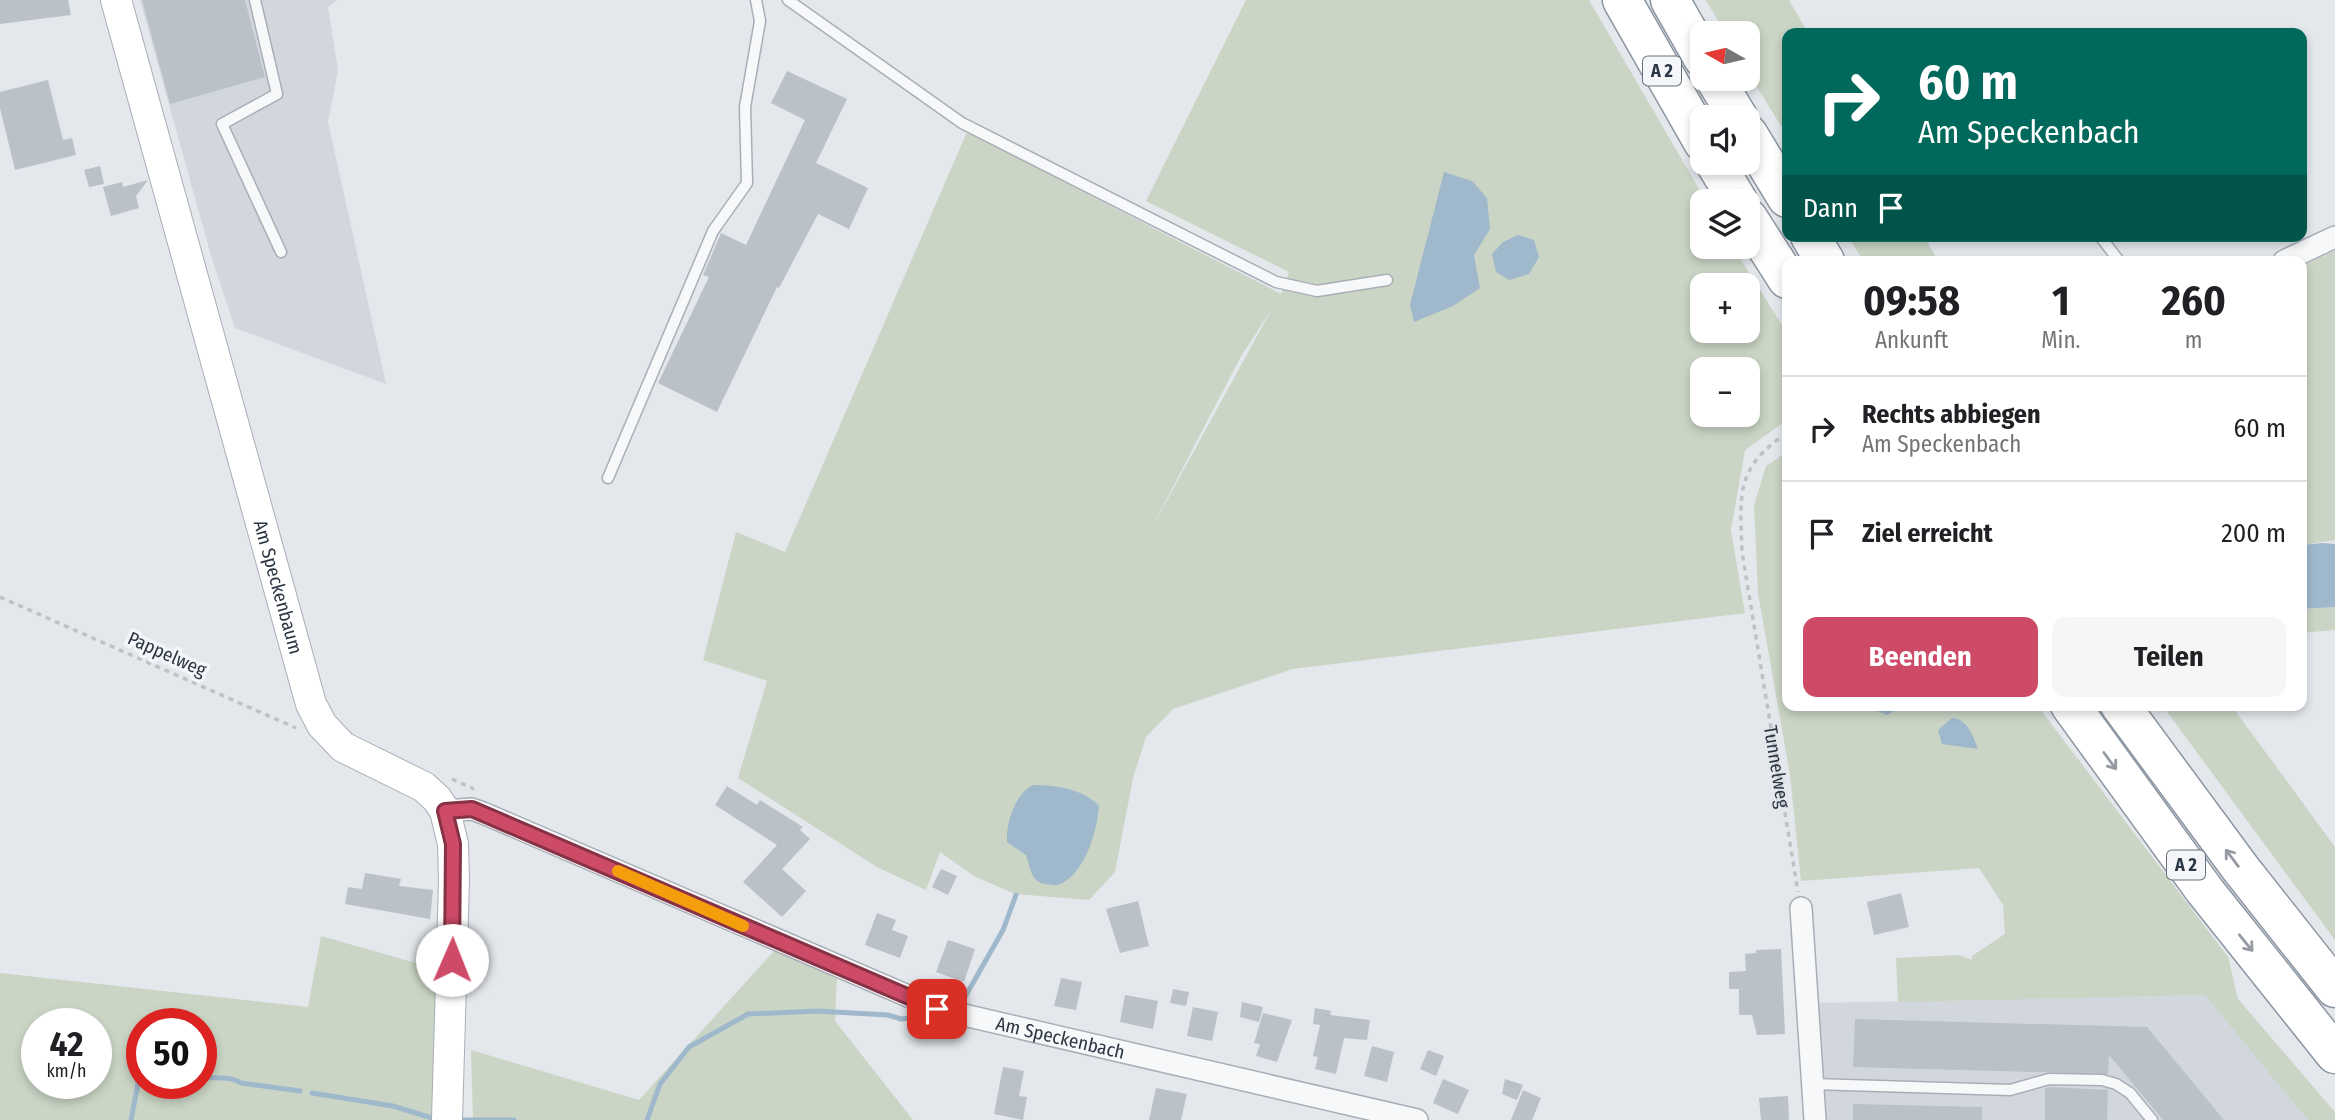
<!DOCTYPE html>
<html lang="de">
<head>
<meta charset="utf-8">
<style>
	:root { --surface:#fff; --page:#f6f6f6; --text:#202124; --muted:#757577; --line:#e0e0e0; --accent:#ce4b68 }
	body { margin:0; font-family:"Fira Sans Condensed",sans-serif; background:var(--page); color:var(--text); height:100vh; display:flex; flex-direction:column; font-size:26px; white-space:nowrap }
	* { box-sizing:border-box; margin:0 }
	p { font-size:23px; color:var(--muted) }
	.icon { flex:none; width:38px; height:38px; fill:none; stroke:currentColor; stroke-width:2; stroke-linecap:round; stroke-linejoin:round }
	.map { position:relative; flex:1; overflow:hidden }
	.drawer { position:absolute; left:1782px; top:256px; width:525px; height:455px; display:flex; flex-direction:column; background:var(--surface); border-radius:14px; box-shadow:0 4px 10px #0003 }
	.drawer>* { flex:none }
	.guide { position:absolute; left:1782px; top:28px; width:525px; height:214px; border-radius:14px; box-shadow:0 4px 10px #0003; background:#00695c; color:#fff; overflow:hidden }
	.needle { width:46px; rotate:278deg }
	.buttons { position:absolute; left:1690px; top:21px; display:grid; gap:14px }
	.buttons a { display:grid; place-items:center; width:70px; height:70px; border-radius:14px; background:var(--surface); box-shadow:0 4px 10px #0003; font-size:35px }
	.speed { position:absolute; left:21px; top:1008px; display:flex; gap:14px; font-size:35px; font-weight:700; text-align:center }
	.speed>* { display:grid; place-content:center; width:91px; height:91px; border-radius:50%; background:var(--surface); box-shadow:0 4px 10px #0003; line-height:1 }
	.speed small { font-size:18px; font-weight:400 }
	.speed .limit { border:10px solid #d22; background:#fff; color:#111 }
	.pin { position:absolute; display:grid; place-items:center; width:60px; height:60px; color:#fff; margin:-30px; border-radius:14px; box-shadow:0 4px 10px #0006 }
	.me { position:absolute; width:77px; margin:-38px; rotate:1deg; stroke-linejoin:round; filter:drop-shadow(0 0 5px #0008) }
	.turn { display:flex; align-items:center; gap:24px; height:147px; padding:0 21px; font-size:32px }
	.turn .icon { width:91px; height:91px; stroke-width:2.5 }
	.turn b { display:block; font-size:49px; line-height:60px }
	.then { display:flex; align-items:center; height:66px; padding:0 21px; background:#0003; gap:14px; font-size:26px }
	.eta { display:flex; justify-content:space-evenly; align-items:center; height:119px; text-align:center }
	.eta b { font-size:42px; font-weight:700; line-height:49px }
	.primary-button { display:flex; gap:14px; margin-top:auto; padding:14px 21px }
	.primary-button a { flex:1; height:80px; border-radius:14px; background:var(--accent); color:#fff; font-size:28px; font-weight:700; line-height:80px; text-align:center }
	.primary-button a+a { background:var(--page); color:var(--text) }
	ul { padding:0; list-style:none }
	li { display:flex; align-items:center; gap:21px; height:105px; padding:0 21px; border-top:2px solid var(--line) }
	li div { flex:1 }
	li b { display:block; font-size:26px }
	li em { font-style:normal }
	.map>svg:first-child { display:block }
	.built { fill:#d2d7de }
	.green { fill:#cad5c5; fill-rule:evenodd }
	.water { fill:#9fb8cb }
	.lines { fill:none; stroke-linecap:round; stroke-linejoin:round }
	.stream { stroke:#9fb8cb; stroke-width:5 }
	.building { fill:#bbc1c9 }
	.service-casing { stroke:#a9aeb6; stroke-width:13 }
	.minor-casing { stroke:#a9aeb6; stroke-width:24 }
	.secondary-casing { stroke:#a9aeb6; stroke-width:32 }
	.motorway-casing { stroke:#8b96a2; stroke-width:41 }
	.path { stroke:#bec2c7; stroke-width:3.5; stroke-dasharray:5 5; stroke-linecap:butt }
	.service { stroke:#f7f8fa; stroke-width:10 }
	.minor { stroke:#f7f8fa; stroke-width:21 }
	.secondary { stroke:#fff; stroke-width:30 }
	.motorway { stroke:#fff; stroke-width:38 }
	.oneway { stroke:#959aa2 }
	.route-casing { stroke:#863144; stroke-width:18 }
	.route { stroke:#ce4b68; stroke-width:12 }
	.slow { stroke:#f59e0b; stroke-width:12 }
	.labels { text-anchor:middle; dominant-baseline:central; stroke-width:7; stroke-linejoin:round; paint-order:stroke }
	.shield { fill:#f4f6f9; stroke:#67707a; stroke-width:2 }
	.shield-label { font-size:18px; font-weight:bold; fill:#2b3644 }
	.street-label { font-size:19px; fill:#2b3644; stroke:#f4f6f9 }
</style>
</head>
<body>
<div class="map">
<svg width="2335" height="1120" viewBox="0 0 2335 1120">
	<rect width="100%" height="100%" fill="#e4e7ec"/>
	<g class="built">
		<polygon points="140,0 337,0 328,7 338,70 328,122 386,384 235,328 212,259"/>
		<polygon points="2206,995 2309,1120 1823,1120 1817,1003"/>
	</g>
	<g class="green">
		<path d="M1246 0H1589L1706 201H1703V247H1733L1787 333V420L1745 450 1731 530 1745 613 1293 669 1173 709 1146 737 1133 778 1115 872 1089 900 1015 894 974 876 940 852 926 890 877 867 738 778 767 681 703 660 736 532 785 552 967 132 1281 294 1289 272 1146 201ZM1703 285H1748V331H1703ZM1273 307 1149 533 1240 358ZM1703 369H1748V415H1703Z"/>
		<polygon points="1706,0 1789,0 1808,33 1787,33 1787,136 1748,72 1748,33 1725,33"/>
		<polygon points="1848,236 1924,236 1938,261 1863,261"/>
		<polygon points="2335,251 2335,540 2301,545 2301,266"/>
		<polygon points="1787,452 1787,705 2037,705 2228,957 2238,999 2335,1112 2335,1120 2308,1120 2205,995 1898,1002 1896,958 1959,955 1972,960 1972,956 2005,934 2003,905 1979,868 1801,881 1790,775 1758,593 1754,505 1766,466"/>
		<polygon points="2335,607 2335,630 2301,633 2301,609"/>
		<polygon points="2162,705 2231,705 2335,847 2335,940"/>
		<path d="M321 936 444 971 439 1120H0V973L308 1007ZM37 1024H96V1083H37ZM142 1024H201V1083H142Z"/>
		<polygon points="774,951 837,976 835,1021 913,1120 473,1120 471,1050 639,1100"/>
	</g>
	<g class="water">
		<polygon points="1444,172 1472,181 1487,198 1490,229 1474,255 1480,288 1453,306 1414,322 1410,305"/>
		<polygon points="1518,235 1534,240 1539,257 1529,274 1509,280 1496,272 1492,254 1503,242"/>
		<polygon points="2323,543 2335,544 2335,607 2301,609 2301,545"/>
		<polygon points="1863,705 1906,705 1887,715"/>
		<path d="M1952 718C1968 719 1973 736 1978 749L1942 744 1938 730Z"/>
		<path d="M1033 785C1055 785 1084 789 1099 806 1097 831 1085 875 1058 885 1031 885 1033 877 1026 855L1007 842C1006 822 1015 794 1033 785Z"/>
	</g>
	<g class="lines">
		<g class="stream">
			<polyline points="961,1004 1003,930 1016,895"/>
			<path d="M201 1074C214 1082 228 1074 241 1083L300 1091"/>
			<polyline points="312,1093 393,1106 435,1119"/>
			<polyline points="131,1120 138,1084 134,1066 142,1064"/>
			<polyline points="458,1120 514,1120"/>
			<polyline points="647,1120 660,1084 689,1047 748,1014 817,1011 888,1015 901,1019 930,1016"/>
		</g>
	</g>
	<g class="building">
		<polygon points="0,0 68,0 71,15 0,24"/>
		<polygon points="142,0 245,0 265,77 170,104"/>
		<polygon points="787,71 847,99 816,163 868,188 849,229 818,214 779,288 777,287 717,412 658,383 709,277 703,275 721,233 746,245 805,120 771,103"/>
		<polygon points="48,80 63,140 72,138 76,155 15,170 0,108 0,92"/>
		<polygon points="100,166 104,184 89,187 84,170"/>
		<polygon points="148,180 136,196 139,208 111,216 103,187 122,182 123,187"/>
		<polygon points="727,786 757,805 760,800 803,827 800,830 810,839 782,869 806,891 782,917 743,882 777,845 715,805"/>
		<polygon points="941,869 957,876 948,895 932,887"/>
		<polygon points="365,873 401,879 399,886 433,890 430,919 345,904 348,887 362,889"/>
		<polygon points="1901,893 1909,927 1874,935 1867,902"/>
		<polygon points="1138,901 1149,946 1120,953 1106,909"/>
		<polygon points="877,913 896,920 892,930 908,936 900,958 865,945"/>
		<polygon points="948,940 975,949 964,982 936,972"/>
		<polygon points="1781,949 1785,1034 1757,1035 1752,1015 1739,1015 1739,989 1729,989 1729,972 1746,971 1745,954 1756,953 1756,950"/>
		<polygon points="1061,978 1082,982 1076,1010 1054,1006"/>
		<polygon points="1173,989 1189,992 1186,1006 1170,1003"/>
		<polygon points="1125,995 1158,1001 1153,1029 1120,1022"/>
		<polygon points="1242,1002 1263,1007 1259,1022 1240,1017"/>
		<polygon points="1193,1007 1218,1012 1212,1041 1187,1036"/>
		<polygon points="1315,1008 1331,1011 1330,1015 1370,1020 1367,1040 1344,1038 1336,1074 1315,1069 1318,1057 1313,1056 1320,1025 1313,1024"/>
		<polygon points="1263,1013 1292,1020 1277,1062 1256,1056 1260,1044 1254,1043"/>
		<polygon points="1855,1019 2147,1027 2224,1120 2163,1120 2109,1055 2108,1074 1853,1067"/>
		<polygon points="1372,1046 1394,1052 1387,1082 1364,1076"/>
		<polygon points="1428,1050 1444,1056 1436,1076 1420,1069"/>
		<polygon points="1003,1067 1024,1071 1019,1096 1027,1097 1023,1120 994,1114"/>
		<polygon points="1443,1079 1469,1090 1458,1114 1433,1103"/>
		<polygon points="1505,1079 1523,1085 1517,1100 1502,1094"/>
		<polygon points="2050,1087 2108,1090 2107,1120 2045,1120 2045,1088"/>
		<polygon points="1156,1088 1187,1094 1181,1120 1149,1120"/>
		<polygon points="1523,1090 1541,1098 1532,1120 1511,1120"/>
		<polygon points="1788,1096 1789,1120 1761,1120 1759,1098"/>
		<polygon points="1853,1104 1982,1107 1982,1120 1853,1120"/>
	</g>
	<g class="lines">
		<g class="service-casing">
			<g id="service">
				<polyline points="255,0 277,94 222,124 281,252"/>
				<polyline points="788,0 962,123 1276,282 1317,291 1387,280"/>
				<polyline points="2100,236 2119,261"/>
				<polyline points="608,478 713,231 747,183 745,107 760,21 756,0"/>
				<polyline points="1813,1084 2010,1090 2049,1079 2102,1080 2116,1084 2130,1093 2152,1120"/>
			</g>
		</g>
		<g class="minor-casing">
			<g id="minor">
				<polyline points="2284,261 2335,237"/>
				<path id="s2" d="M445 811 472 809 483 813 938 1009 1417 1120"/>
				<polyline points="1801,908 1815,1120"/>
			</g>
		</g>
		<g class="secondary-casing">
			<g id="secondary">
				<path id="s3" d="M116 0 311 704 322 725 343 747 424 787 437 799 445 811 453 844 454 880 447 1120"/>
			</g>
		</g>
		<g class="motorway-casing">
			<g id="motorway">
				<polyline points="1622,0 1703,142"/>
				<polyline points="1670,0 1703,58"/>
				<polyline points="1715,79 1738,117"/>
				<polyline points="1748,134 1787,198"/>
				<polyline points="1715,163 1738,201"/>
				<polyline points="1748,218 1787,279"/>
				<polyline points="1810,236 1825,261"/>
				<polyline points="2070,705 2205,891 2335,1054"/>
				<polyline points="2120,705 2241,869 2335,988"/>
			</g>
		</g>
		<g class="path">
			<path id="s1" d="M1787 433C1735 468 1740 494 1742 552L1798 892"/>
			<polyline points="0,597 296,728"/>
			<polyline points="452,779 474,789"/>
		</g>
		<use href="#service" class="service"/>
		<use href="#minor" class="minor"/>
		<use href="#secondary" class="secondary"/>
		<use href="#motorway" class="motorway"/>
	</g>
	<defs><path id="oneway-shaft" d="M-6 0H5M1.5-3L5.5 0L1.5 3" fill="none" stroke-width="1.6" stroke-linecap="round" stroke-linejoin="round" transform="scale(1.75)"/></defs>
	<g class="oneway">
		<use href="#oneway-shaft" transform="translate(2110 761) rotate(54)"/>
		<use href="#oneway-shaft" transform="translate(2232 858) rotate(-127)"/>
		<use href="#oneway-shaft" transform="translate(2246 943) rotate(51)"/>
	</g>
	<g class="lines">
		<g class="route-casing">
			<polyline id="route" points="452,960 453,844 445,811 472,809 937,1009"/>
		</g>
		<use href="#route" class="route"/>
		<polyline class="slow" points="618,871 743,926"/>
	</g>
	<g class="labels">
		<g class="shield">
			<rect x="1643" y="56.5" width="38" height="29" rx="5"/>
			<rect x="2167" y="850.5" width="38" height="29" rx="5"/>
		</g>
		<g class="shield-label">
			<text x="1662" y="71">A 2</text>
			<text x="2186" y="865">A 2</text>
		</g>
		<g class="street-label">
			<text stroke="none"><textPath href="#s3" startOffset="609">Am Speckenbaum</textPath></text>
			<text transform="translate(167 654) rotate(24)">Pappelweg</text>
			<text stroke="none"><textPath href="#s1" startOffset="354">Tunnelweg</textPath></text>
			<text stroke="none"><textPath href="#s2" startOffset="660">Am Speckenbach</textPath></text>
		</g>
	</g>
</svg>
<div class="buttons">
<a><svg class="needle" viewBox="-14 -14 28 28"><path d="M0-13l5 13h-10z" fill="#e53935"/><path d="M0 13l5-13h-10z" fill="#757577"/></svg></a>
<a><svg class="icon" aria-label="sound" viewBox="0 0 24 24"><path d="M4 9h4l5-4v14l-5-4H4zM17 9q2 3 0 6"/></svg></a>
<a><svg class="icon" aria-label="layers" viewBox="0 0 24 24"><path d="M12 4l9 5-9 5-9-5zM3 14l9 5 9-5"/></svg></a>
<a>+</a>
<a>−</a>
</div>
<div class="speed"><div>42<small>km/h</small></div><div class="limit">50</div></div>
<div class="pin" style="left:937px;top:1009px;background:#d93025"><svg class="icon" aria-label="arrive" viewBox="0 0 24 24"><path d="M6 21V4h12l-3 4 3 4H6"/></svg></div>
<svg class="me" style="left:452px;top:960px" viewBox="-20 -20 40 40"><circle r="19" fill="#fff"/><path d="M0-13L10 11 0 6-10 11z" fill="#ce4b68"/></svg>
<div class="guide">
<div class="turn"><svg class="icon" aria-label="right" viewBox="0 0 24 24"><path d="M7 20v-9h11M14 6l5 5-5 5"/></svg><div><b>60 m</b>Am Speckenbach</div></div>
<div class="then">Dann<svg class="icon" aria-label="arrive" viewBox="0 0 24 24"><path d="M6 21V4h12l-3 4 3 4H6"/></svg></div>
</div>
<section class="drawer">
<div class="eta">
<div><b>09:58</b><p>Ankunft</p></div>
<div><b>1</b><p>Min.</p></div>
<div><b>260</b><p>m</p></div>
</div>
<ul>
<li><svg class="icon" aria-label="right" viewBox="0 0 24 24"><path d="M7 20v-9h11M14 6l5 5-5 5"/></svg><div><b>Rechts abbiegen</b><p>Am Speckenbach</p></div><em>60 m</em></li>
<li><svg class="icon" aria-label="arrive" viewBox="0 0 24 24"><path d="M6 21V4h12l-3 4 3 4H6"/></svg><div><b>Ziel erreicht</b></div><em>200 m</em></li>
</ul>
<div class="primary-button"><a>Beenden</a><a>Teilen</a></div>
</section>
</div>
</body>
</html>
